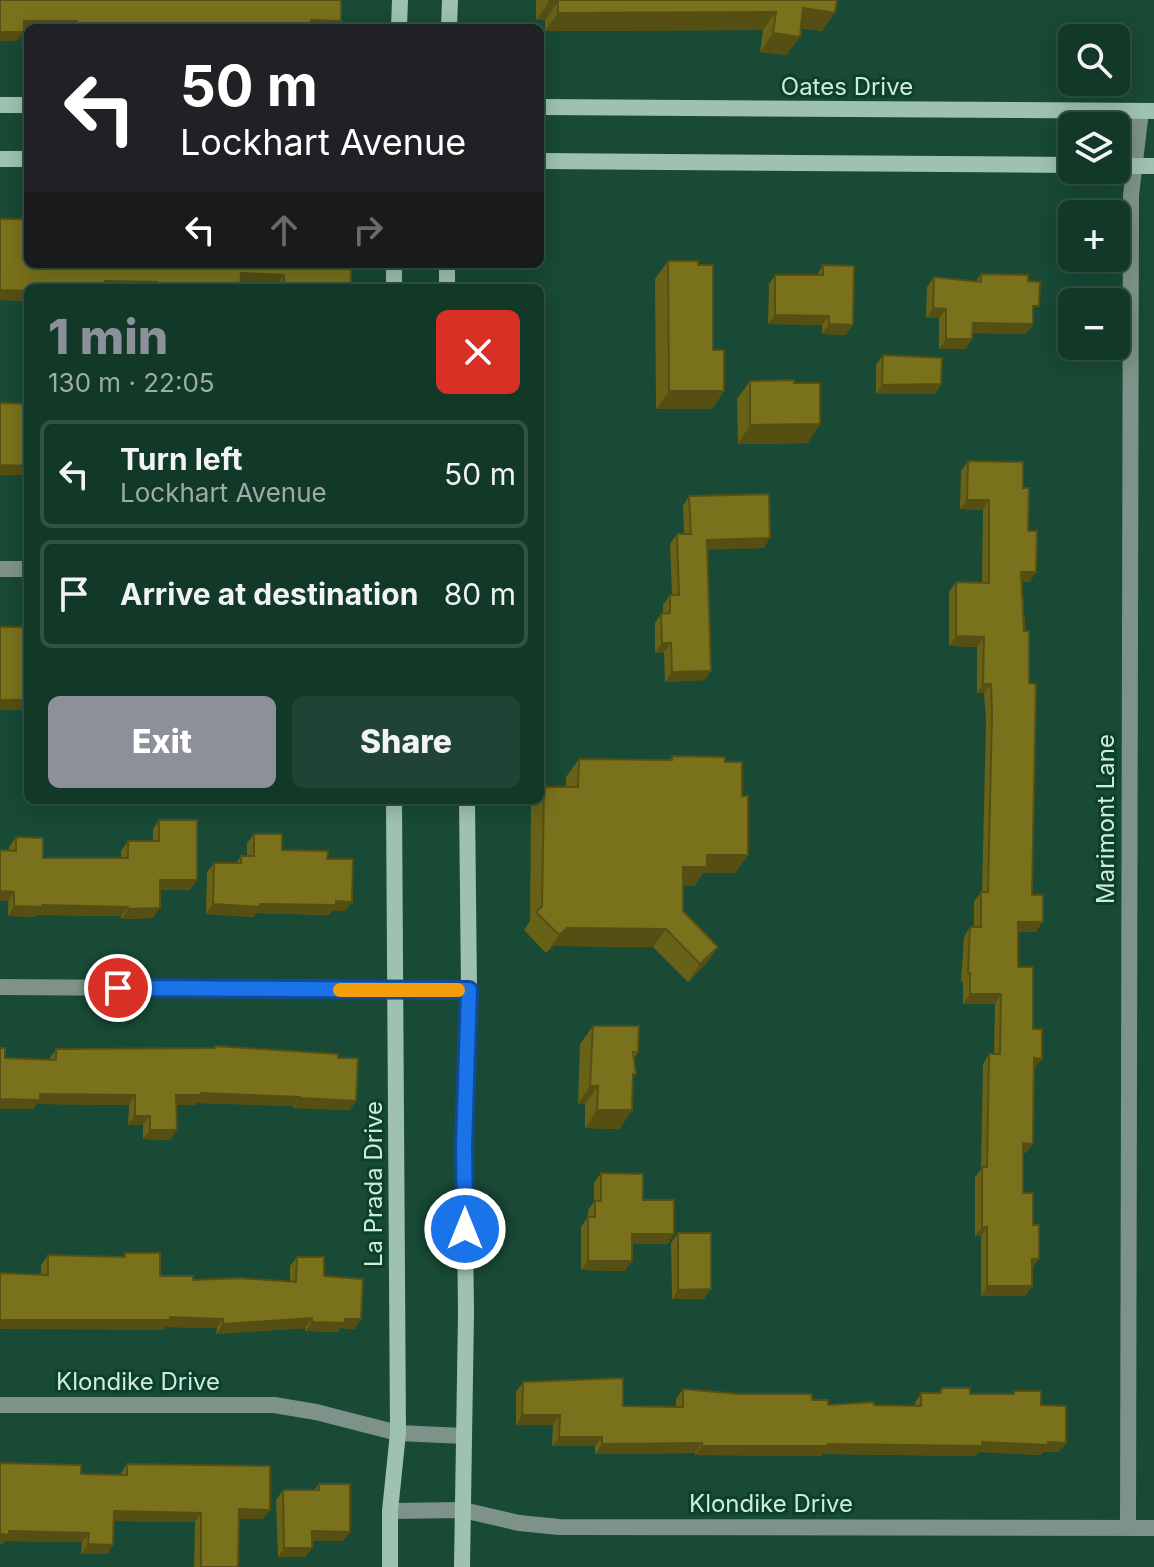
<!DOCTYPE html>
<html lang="en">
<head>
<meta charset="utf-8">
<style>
	:root { --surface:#123828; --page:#1f4334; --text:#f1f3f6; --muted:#9caca8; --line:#315245; --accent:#8c9099 }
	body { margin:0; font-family:Inter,sans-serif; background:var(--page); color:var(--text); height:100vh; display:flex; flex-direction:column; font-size:30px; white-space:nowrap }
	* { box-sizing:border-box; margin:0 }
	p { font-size:26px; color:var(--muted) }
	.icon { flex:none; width:44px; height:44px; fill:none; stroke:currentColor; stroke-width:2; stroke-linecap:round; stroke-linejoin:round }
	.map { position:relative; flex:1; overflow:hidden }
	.drawer { position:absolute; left:24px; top:284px; width:520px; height:520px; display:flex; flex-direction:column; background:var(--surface); border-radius:12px; box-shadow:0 4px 20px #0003,0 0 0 2px var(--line) }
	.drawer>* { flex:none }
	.top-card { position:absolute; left:24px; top:24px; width:520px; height:244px; border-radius:12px; box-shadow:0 4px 20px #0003,0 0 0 2px var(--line); background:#202124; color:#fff; overflow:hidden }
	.fabs { position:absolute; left:1058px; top:24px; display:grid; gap:16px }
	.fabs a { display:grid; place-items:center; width:72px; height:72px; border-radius:12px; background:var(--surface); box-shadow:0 4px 20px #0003,0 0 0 2px var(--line); font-size:40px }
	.pin { position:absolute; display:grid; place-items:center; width:68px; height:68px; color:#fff; margin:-34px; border:4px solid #fff; border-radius:50%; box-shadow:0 2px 8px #0007 }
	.me { position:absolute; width:88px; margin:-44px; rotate:0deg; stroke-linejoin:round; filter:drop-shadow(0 0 6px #0008) }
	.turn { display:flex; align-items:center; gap:28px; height:168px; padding:0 24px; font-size:36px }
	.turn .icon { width:104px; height:104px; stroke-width:2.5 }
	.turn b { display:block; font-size:56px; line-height:68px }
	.lanes { display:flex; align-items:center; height:76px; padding:0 24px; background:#0003; justify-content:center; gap:40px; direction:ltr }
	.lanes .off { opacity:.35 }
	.round { display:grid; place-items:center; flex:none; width:84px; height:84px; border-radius:12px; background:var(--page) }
	.summary { display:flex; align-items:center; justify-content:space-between; height:136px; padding:0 24px }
	h1 { font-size:48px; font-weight:800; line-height:60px; color:var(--accent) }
	.cta { display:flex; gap:16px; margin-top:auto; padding:16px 24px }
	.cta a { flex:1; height:92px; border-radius:12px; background:var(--accent); color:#fff; font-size:32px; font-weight:800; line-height:92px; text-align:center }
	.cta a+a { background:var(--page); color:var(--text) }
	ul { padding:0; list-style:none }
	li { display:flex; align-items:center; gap:24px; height:108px; margin:0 16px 12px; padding:0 8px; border:4px solid var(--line); border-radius:12px }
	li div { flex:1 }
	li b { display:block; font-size:30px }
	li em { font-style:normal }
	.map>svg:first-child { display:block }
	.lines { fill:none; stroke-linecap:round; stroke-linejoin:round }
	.minor { stroke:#7d9288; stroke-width:16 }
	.secondary { stroke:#9fc1b0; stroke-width:16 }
	.wall { fill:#686118 }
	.shaded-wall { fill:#554f14 }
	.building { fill:#79711c; stroke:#554f14; stroke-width:2 }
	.route-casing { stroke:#114b97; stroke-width:20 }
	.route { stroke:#1a73e8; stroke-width:14 }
	.slow { stroke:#f59e0b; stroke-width:14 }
	.labels { text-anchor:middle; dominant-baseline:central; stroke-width:6; stroke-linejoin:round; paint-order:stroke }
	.street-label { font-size:24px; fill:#d1eadd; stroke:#0a402c }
</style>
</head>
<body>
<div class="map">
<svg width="1154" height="1567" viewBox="0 0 1154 1567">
	<rect width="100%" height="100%" fill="#184a36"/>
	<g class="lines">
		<g class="minor">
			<polyline points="0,569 28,569"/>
			<polyline points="0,987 469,990"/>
			<polyline points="0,1405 274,1405 316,1412 398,1433 464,1436"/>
			<polyline points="390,1511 463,1510 519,1523 559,1527 1154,1528"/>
			<polyline points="1128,1527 1131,195 1141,111"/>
		</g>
		<g class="secondary">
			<polyline points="399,28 400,0"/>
			<polyline points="449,28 450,0"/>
			<polyline points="0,105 28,105"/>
			<polyline points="540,107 1154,111"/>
			<polyline points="0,159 28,159"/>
			<polyline points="540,161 1072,165"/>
			<polyline points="1116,166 1154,166"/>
			<polyline points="394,288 394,264"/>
			<polyline points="447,288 447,264"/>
			<polyline points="390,1567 390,1511 398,1433 394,800"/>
			<polyline points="462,1567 466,1313 464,1144 469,990 467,800"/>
		</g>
	</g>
	<g class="wall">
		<polygon points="536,0 837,0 822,31 801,28 787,55 760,52 763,30 545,31 545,20 536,20"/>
		<polygon points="24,226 351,264 351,286 350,288 277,288 277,284 241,283 240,288 28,288 28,301 0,300"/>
		<polygon points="668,261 698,265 713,350 724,391 712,409 656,409 655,279"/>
		<polygon points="823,265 846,335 822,334 822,325 768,324 769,284 775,275 817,275"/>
		<polygon points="981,274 1028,281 1033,315 1033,324 1026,334 973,333 966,349 939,349 939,318 926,318 927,287 934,277 976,281"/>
		<polygon points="883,355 941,384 935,394 876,394 876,365"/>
		<polygon points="750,381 808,443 738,444 737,399"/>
		<polygon points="968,461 1023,488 1028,531 1030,582 1022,581 1029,683 1032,895 1036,932 1018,932 1018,967 1033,1029 1042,1059 1034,1068 1026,1153 1023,1153 1023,1193 1032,1269 1032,1286 1025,1296 981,1296 981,1236 975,1236 975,1177 981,1169 983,1064 989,1054 994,1054 995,1004 963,1004 963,982 961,982 964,937 970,927 974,927 974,901 982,892 986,722 984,693 977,693 977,647 949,646 949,592 956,582 982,583 983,510 960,509 961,471"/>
		<polygon points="689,496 764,548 707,549 711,671 704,680 665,682 664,652 655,653 655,623 661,614 663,614 663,605 670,595 672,595 670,544 677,534 684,534 683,506"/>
		<polygon points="672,756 725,762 742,796 748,855 735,873 703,873 694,886 683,886 683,911 718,947 705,965 688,982 653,947 554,946 546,953 524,930 530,921 531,806 535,800 540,800 540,793 544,787 566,787 566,777 579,759 669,760"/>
		<polygon points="159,820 190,890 160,890 153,918 121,919 121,916 37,915 35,917 8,916 9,847 16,837 43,858 121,858 121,851 128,841 153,841 153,829"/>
		<polygon points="254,834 282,850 327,859 352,902 345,911 332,911 329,915 256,913 253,917 206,914 207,872 214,863 236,863 241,856 247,856 247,843"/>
		<polygon points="593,1026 638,1052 634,1059 633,1079 620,1129 585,1128 585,1104 578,1104 580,1044"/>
		<polygon points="215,1046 338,1058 350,1110 293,1108 293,1106 196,1103 195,1105 176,1105 170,1140 143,1139 143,1125 128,1125 129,1105 37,1104 33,1109 5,1058 49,1060 56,1049 214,1048"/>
		<polygon points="601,1173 643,1200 668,1244 632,1244 625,1271 581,1270 581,1227 588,1217 588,1210 594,1202 594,1183"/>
		<polygon points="678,1233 704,1299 672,1299 671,1243"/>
		<polygon points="125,1253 160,1276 193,1280 290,1281 290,1266 297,1257 324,1276 355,1329 340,1328 338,1332 305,1331 305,1328 216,1334 217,1328 165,1327 163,1330 41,1275 41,1265 48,1255 123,1257"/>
		<polygon points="523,1382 623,1406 676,1407 676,1399 683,1389 812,1400 828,1405 915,1406 915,1403 921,1393 938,1393 942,1388 970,1394 1012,1394 1014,1391 1041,1405 1059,1452 1043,1452 1041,1455 979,1452 975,1456 823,1454 821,1456 695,1455 695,1453 595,1454 595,1446 552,1446 553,1425 516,1425 516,1392"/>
		<polygon points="127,1464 263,1519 239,1519 238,1567 194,1567 195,1522 114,1521 113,1545 107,1554 81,1554 82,1542 5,1541 2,1544 0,1544 81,1474 120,1475"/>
		<polygon points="319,1484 350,1532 343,1541 312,1541 312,1548 305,1557 278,1557 276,1500 283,1490 314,1490"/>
	</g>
	<g class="shaded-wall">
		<polygon points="549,2 558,2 545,20 536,20"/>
		<polygon points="803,8 835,13 822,31 791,27"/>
		<polygon points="776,12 763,30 545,31 558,13"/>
		<polygon points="311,20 341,21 335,28 305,28"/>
		<polygon points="24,21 77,21 72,28 28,28 28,31 18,31"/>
		<polygon points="161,25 213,27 212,28 158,28"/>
		<polygon points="0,32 24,32 17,41 0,41"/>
		<polygon points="773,33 800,37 787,55 760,52"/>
		<polygon points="241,273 284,275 277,284 234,283"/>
		<polygon points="105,281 157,282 153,288 100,288"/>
		<polygon points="314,286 351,286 350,288 312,288"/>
		<polygon points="0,290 28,291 28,301 0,300"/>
		<polygon points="933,308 946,309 939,318 926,318"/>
		<polygon points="775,315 829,316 822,325 768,324"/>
		<polygon points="973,323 1033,324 1026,334 966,333"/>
		<polygon points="829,324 853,325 846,335 822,334"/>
		<polygon points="946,339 972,339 966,349 939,349"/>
		<polygon points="941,384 935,394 876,394 882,385"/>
		<polygon points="669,391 724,391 712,409 656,409"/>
		<polygon points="820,424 808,443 738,444 750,425"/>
		<polygon points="0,465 28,466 28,475 0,475"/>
		<polygon points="967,500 989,500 983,510 960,509"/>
		<polygon points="770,538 764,548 700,550 707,540"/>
		<polygon points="1021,572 1036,572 1030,582 1014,581"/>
		<polygon points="956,636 984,637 977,647 949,646"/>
		<polygon points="662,643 671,643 664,652 655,653"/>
		<polygon points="711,671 704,680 665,682 672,672"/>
		<polygon points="983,684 991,684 984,693 977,693"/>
		<rect x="0" y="700" width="28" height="10"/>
		<polygon points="707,855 748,855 735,873 703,873 694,886 671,886 683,867"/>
		<polygon points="160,880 197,880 190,890 153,890"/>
		<polygon points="0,891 14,892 8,901 0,901"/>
		<polygon points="336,901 352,902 345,911 332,911 329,915 256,913 253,917 206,914 213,904"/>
		<polygon points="42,905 128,907 121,916 37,915 35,917 8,916 14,906"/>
		<polygon points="160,908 153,918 121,919 128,909"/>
		<polygon points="1018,922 1043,922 1036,932 1011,932"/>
		<polygon points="567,928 666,929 653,947 554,946 546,953 559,935"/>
		<polygon points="718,947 705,965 688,982 700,964"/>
		<polygon points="970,994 1001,994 995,1004 963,1004"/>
		<polygon points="1034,1058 1042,1059 1035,1068 1028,1068"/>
		<polygon points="590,1086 598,1086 585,1104 578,1104"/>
		<polygon points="201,1093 300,1097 293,1106 196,1103 195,1105 169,1105 176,1095"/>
		<polygon points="40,1094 135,1095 129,1105 37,1104 33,1109 0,1109 0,1099"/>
		<polygon points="300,1098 356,1101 350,1110 293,1108"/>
		<polygon points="597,1110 632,1110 620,1129 585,1128"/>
		<polygon points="135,1116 150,1116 143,1125 128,1125"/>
		<polygon points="150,1130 177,1130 170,1140 143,1139"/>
		<polygon points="1023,1143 1033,1144 1026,1153 1016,1153"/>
		<polygon points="982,1227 987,1227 981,1236 975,1236"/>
		<polygon points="632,1234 674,1234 668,1244 625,1244"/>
		<polygon points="1032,1259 1039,1259 1032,1269"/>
		<polygon points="588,1261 632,1261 625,1271 581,1270"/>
		<polygon points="987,1286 1032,1286 1025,1296 981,1296"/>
		<polygon points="711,1289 704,1299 672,1299 678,1290"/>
		<polygon points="170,1317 223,1319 217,1328 165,1327 163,1330 0,1329 0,1320"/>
		<polygon points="312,1318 305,1328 216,1334 223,1324"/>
		<polygon points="345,1319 361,1319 355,1329 340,1328 338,1332 305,1331 312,1322"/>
		<polygon points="522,1415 560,1415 553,1425 516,1425"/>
		<polygon points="559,1437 602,1437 595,1446 552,1446"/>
		<polygon points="982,1442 1066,1443 1059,1452 1043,1452 1041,1455 979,1452 975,1456 823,1454 821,1456 695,1455 702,1446"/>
		<polygon points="702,1443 695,1453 595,1454 602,1444"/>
		<polygon points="239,1509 270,1510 263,1519 232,1519"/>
		<polygon points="114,1511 201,1513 195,1522 107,1521"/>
		<polygon points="9,1531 89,1533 82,1542 5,1541 2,1544 0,1544 0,1534"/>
		<polygon points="312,1531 350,1532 343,1541 305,1541"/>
		<polygon points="88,1544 113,1545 107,1554 81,1554"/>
		<polygon points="284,1548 312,1548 305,1557 278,1557"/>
	</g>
	<g class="building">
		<polygon points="0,0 341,0 341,21 311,20 311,28 213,28 213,27 161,25 161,28 77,28 77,21 24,21 24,32 0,32"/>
		<polygon points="549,0 837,0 835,13 803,8 800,37 773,33 776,12 558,13 558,2 549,2"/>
		<polygon points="0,219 24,219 24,226 28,226 28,264 351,264 351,286 314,286 314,288 284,288 284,275 241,273 240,288 157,288 157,282 105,281 105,288 28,288 28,291 0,290"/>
		<polygon points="668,261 698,261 698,265 713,265 713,350 724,350 724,391 669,391"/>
		<polygon points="823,265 854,266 853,325 829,324 829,316 775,315 775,275 823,275"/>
		<polygon points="981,274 1028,275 1028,281 1040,282 1039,306 1033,306 1033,324 973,323 972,339 946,339 946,309 933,308 934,277 981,282"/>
		<polygon points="883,355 942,358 941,384 882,385"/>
		<polygon points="794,380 794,383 820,383 820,424 750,425 750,381"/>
		<polygon points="0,403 28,404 28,466 0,465"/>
		<polygon points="968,461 1023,462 1023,488 1029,488 1028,531 1037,531 1036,572 1021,572 1024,631 1029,631 1029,683 1036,684 1032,895 1043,895 1043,922 1018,922 1018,967 1033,967 1033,1029 1042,1029 1042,1059 1034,1058 1033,1144 1023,1143 1023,1193 1033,1193 1033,1225 1039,1225 1039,1259 1032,1259 1032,1286 987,1286 987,1227 982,1227 982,1167 987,1167 989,1054 1000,1054 1001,994 970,994 970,973 968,973 970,927 981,927 981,892 988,892 992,713 991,684 983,684 984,637 956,636 956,582 989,583 989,500 967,500"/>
		<polygon points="769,494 770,538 707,540 711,671 672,672 671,643 662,643 661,614 670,613 670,595 679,595 677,534 691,534 689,496"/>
		<rect x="0" y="627" width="28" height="73"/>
		<polygon points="672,756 725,757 725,762 742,762 742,796 748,796 748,855 707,855 707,867 683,867 683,911 718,947 700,964 666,929 567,928 559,935 536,912 542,906 544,787 578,787 579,759 672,760"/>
		<polygon points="159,820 197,820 197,880 160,880 160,908 128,909 128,907 42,905 42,907 14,906 14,892 0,891 0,850 16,851 16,837 43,838 43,858 128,858 128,841 159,841"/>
		<polygon points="254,834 282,834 282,850 328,851 327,859 353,859 352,902 336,901 336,905 260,904 260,907 213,904 214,863 241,863 241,856 254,856"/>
		<polygon points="593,1026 639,1026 638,1052 633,1052 636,1074 633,1074 632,1110 597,1110 598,1086 590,1086"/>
		<polygon points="215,1046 338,1054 338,1058 358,1058 356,1101 300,1098 300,1097 201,1093 201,1095 176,1095 177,1130 150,1130 150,1116 135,1116 135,1095 40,1094 40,1100 0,1099 0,1048 5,1048 5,1058 56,1060 56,1049 215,1048"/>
		<polygon points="601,1173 643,1174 643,1200 674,1200 674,1234 632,1234 632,1261 588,1261 588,1217 595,1217 595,1201 601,1201"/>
		<polygon points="678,1233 711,1233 711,1289 678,1290"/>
		<polygon points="125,1253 160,1253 160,1276 193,1276 193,1280 240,1278 296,1282 297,1257 324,1257 324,1276 363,1279 361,1319 345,1319 345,1323 312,1322 312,1318 223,1324 223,1319 170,1317 170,1320 0,1320 0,1273 48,1275 48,1255 125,1257"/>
		<polygon points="623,1378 623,1406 683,1407 683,1389 740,1394 812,1394 812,1400 828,1400 828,1405 874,1402 874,1405 921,1406 921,1393 941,1393 942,1388 970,1388 970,1394 1014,1394 1014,1391 1041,1391 1041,1405 1066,1406 1066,1443 1048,1442 1048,1445 982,1442 982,1446 828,1444 828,1446 702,1446 702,1443 602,1444 602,1437 559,1437 560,1415 522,1415 523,1382"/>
		<polygon points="0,1463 81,1465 81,1474 127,1475 127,1464 270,1466 270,1510 239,1509 238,1567 201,1567 201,1513 114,1511 113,1545 88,1544 89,1533 9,1531 9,1535 0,1534"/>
		<polygon points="319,1484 350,1484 350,1532 312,1531 312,1548 284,1548 283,1490 319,1490"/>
	</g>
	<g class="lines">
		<g class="route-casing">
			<polyline id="route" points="118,988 469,990 464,1144 465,1229"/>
		</g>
		<use href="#route" class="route"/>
		<polyline class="slow" points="340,990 458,990"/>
	</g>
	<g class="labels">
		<g class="street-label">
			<text x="847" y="86">Oates Drive</text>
			<text transform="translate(1105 819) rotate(-90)">Marimont Lane</text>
			<text transform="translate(373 1184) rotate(-90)">La Prada Drive</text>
			<text x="138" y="1381">Klondike Drive</text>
			<text x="771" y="1503">Klondike Drive</text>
		</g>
	</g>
</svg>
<div class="fabs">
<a><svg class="icon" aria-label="search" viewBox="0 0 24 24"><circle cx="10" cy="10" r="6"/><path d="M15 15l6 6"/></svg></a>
<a><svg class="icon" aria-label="layers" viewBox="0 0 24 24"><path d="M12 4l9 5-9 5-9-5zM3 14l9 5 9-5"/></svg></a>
<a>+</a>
<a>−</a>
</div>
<div class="pin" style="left:118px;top:988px;background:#d93025"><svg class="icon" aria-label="arrive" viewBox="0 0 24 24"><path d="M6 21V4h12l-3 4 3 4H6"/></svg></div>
<svg class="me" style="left:465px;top:1229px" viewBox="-20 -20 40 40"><circle r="17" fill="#1a73e8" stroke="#fff" stroke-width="3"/><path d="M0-11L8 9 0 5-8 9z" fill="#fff"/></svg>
<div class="top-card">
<div class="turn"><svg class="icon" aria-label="left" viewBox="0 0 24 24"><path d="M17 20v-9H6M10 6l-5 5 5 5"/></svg><div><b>50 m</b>Lockhart Avenue</div></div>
<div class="lanes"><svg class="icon" aria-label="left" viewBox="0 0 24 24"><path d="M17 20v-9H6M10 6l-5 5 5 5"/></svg><svg class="icon off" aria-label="ahead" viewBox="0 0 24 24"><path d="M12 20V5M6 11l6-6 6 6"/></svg><svg class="icon off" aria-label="right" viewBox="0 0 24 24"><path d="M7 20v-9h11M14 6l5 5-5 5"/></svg></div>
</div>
<section class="drawer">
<div class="summary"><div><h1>1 min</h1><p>130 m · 22:05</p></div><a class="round" style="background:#d93025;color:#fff"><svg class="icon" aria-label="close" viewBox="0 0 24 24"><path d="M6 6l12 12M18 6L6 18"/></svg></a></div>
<ul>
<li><svg class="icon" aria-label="left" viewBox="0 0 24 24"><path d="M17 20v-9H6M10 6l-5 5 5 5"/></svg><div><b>Turn left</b><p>Lockhart Avenue</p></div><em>50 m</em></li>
<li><svg class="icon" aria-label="arrive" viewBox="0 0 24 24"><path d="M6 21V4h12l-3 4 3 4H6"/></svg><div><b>Arrive at destination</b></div><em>80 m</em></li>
</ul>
<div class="cta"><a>Exit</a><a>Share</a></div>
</section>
</div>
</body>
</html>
